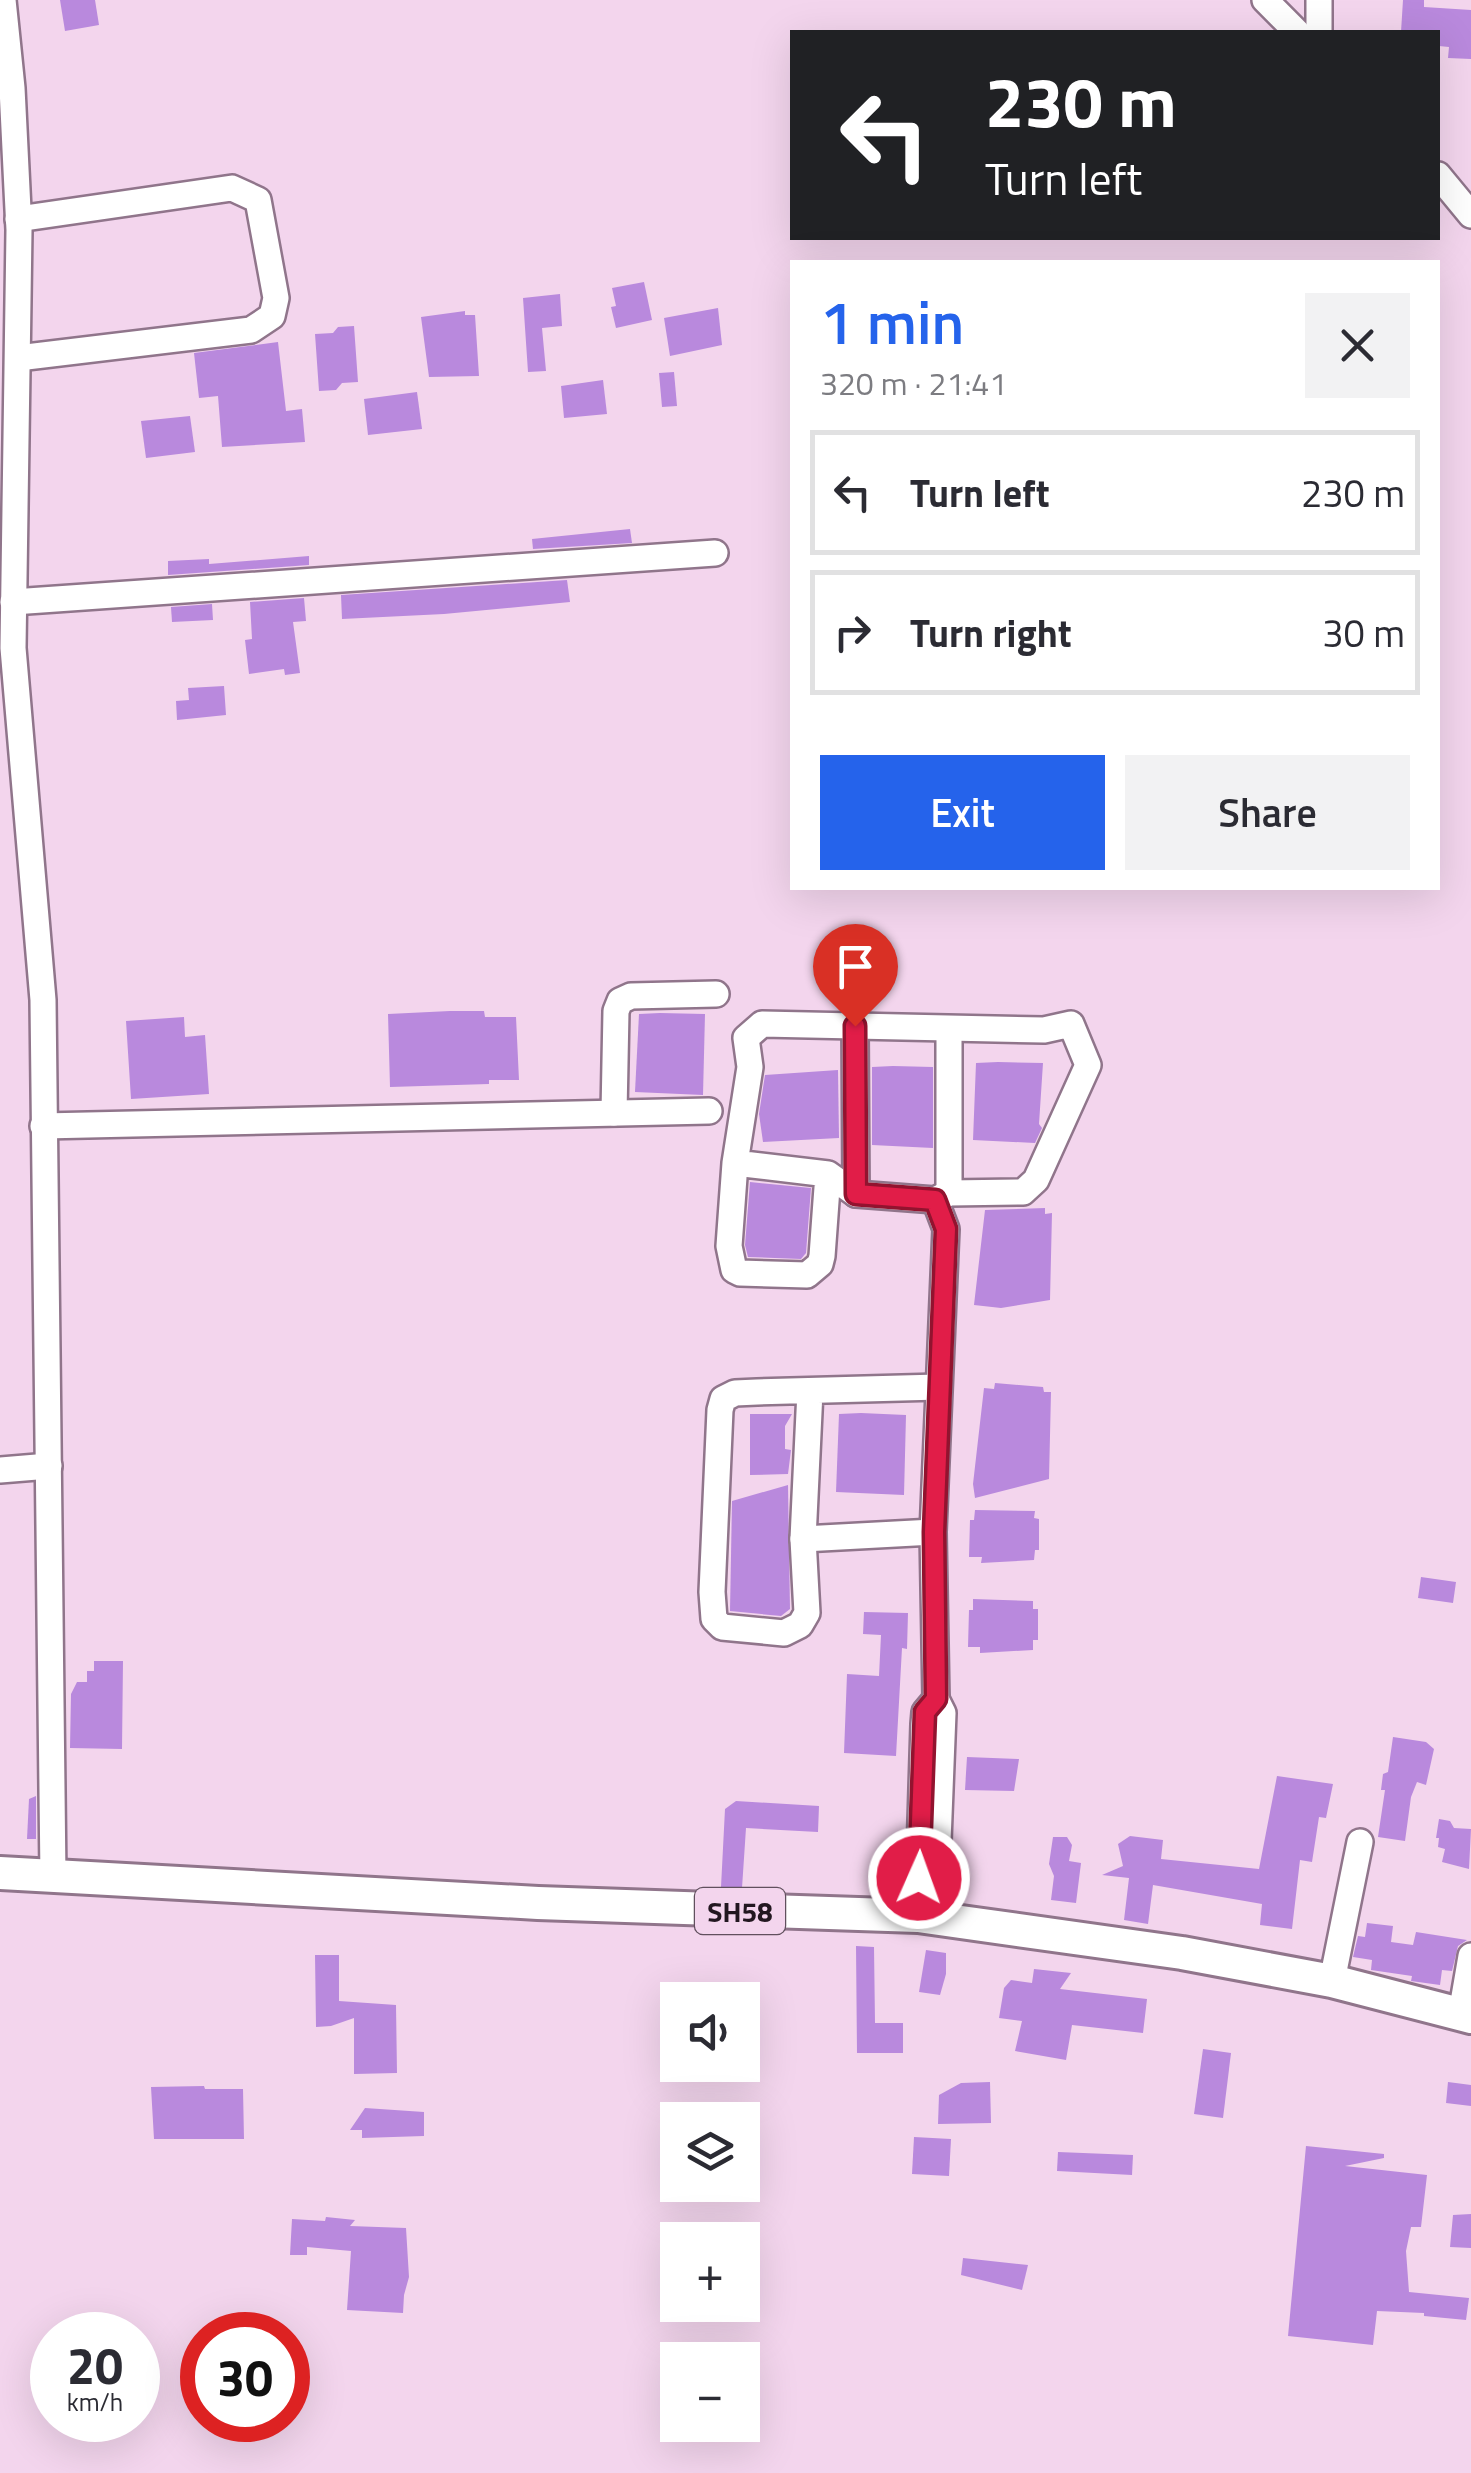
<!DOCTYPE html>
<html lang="en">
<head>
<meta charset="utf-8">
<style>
	:root { --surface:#fff; --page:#f2f2f3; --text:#2b2b33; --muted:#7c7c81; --line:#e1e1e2; --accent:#2563eb }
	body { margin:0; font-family:"Titillium Web",sans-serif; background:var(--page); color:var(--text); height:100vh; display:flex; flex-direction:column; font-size:38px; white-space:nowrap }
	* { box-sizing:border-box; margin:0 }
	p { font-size:32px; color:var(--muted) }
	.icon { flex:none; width:55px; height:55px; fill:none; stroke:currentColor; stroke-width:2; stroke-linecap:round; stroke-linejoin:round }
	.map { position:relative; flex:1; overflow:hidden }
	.side { position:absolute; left:790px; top:260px; width:650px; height:630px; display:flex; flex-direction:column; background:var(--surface); border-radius:0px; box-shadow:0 10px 40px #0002 }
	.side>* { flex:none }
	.banner { position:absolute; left:790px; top:30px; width:650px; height:210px; border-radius:0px; box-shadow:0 10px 40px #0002; background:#202124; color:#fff; overflow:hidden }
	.buttons { position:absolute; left:660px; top:1982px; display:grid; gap:20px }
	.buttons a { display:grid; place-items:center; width:100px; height:100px; border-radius:0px; background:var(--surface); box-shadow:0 10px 40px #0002; font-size:50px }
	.speed { position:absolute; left:30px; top:2312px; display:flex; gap:20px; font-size:50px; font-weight:700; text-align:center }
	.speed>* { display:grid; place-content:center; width:130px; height:130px; border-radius:50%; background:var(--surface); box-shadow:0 10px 40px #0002; line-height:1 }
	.speed small { font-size:25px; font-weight:400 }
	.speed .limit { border:15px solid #d22; background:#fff; color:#111 }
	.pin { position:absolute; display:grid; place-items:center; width:85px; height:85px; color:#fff; margin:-102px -42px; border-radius:50% 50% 50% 0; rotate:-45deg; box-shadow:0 0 10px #0007 }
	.pin .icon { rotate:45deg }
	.me { position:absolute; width:110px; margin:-55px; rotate:2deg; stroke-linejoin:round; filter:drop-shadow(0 0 8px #0008) }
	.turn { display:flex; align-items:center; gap:35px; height:210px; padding:0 30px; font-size:45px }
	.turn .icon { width:130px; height:130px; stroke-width:2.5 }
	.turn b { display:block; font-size:70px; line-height:85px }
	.round { display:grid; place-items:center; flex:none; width:105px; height:105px; border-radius:0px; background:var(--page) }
	.head { display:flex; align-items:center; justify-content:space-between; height:170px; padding:0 30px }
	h1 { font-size:60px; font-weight:600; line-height:75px; color:var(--accent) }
	.button { display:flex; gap:20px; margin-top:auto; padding:20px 30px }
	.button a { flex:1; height:115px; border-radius:0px; background:var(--accent); color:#fff; font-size:40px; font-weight:600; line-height:115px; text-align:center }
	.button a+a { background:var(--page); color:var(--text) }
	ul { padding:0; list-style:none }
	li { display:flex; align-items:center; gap:30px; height:125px; margin:0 20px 15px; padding:0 10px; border:5px solid var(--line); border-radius:0px }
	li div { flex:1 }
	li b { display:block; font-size:38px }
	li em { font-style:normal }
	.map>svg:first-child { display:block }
	.building { fill:#b989dd }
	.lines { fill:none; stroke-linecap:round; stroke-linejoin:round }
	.minor-casing { stroke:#90758b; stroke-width:30 }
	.major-casing { stroke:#90758b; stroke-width:38 }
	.minor { stroke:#fff; stroke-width:25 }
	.major { stroke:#fff; stroke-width:32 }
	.route-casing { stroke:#92132f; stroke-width:25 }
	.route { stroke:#e11d48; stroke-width:18 }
	.labels { text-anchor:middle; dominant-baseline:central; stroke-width:8; stroke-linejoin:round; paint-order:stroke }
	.shield { fill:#f3d5ed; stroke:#61505e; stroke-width:2.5 }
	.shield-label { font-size:28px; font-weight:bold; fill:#221720 }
</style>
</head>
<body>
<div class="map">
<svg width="1471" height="2473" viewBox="0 0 1471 2473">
	<rect width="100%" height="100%" fill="#f3d5ed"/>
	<g class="building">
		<polygon points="60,0 95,0 99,25 65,31"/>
		<polygon points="1403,0 1424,0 1424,7 1471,10 1471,59 1448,58 1449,47 1439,46 1440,32 1401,32"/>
		<polygon points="644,282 652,320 616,328 611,307 616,306 612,288"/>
		<polygon points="560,294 562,326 542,328 546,371 528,372 523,298"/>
		<polygon points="718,308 722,345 670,356 664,318"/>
		<polygon points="465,311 465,315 475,315 479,376 429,377 421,317"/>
		<polygon points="354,326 358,382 342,383 336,390 319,391 315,334 333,333 338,327"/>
		<polygon points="278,342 286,411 302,409 305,442 222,447 218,396 199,398 194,353"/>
		<polygon points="674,372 677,406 662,407 659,373"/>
		<polygon points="603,380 607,414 564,418 561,386"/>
		<polygon points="417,392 422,429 368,435 364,399"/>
		<polygon points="190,416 195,452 146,458 141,421"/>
		<polygon points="630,529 632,543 533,549 532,539"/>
		<polygon points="309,556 309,565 168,575 168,561 209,559 209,564"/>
		<polygon points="567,580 570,602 444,614 342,619 341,595"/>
		<polygon points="304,598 306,621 293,622 300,673 285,675 284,669 249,674 245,640 252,639 250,602"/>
		<polygon points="212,604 213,620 172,622 171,607"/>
		<polygon points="224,686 226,715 177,720 176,701 189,700 188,688"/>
		<polygon points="450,1011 484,1011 485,1017 516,1017 519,1080 489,1080 489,1084 390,1087 388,1014"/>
		<polygon points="660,1013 705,1014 703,1095 635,1092 639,1014"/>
		<polygon points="184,1017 185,1037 205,1035 209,1094 131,1099 126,1021"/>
		<polygon points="998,1062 1043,1063 1039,1124 1042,1128 1035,1143 973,1140 976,1063"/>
		<polygon points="893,1066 933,1067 933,1148 872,1145 872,1067"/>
		<polygon points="838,1070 839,1138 763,1142 759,1114 765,1075"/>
		<polygon points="750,1182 811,1188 806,1253 801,1259 748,1257 745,1245"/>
		<polygon points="1045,1208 1045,1214 1052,1213 1050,1300 1001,1308 974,1305 985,1210"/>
		<polygon points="995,1383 1043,1387 1044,1392 1051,1392 1049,1479 975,1498 973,1484 984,1388 994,1389"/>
		<polygon points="861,1413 906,1415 904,1495 836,1492 839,1414"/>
		<polygon points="750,1414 792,1414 785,1426 785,1449 791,1450 788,1474 750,1475"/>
		<polygon points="788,1485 790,1609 781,1616 730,1611 732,1501"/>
		<polygon points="975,1510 1035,1511 1034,1518 1039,1519 1039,1550 1035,1550 1034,1560 981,1563 982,1557 969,1557 970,1520 974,1520"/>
		<polygon points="1421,1577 1456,1582 1453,1603 1418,1598"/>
		<polygon points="973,1599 1033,1601 1033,1609 1038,1609 1038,1640 1033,1640 1033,1650 980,1653 980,1647 968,1647 969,1610 973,1610"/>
		<polygon points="864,1612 908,1613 907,1649 902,1648 896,1756 844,1753 847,1674 879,1676 881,1635 863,1634"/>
		<polygon points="94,1661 123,1661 122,1749 70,1748 71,1694 77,1682 87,1682 87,1671 94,1671"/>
		<polygon points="1393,1737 1426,1742 1434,1749 1426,1785 1417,1782 1411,1797 1405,1841 1378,1837 1385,1790 1381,1790 1383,1774 1388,1772"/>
		<polygon points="967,1757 1019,1759 1014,1791 965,1790"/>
		<polygon points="1277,1776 1333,1784 1326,1818 1319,1817 1312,1862 1300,1860 1292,1929 1260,1925 1262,1904 1153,1885 1148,1924 1124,1920 1129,1878 1102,1875 1123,1866 1118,1844 1130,1836 1163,1840 1161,1859 1259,1869"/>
		<polygon points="36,1796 36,1839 27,1839 29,1799"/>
		<polygon points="736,1801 819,1806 818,1832 746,1828 742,1888 721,1887 725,1809"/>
		<polygon points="1439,1819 1450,1821 1454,1828 1471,1829 1469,1869 1442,1862 1445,1849 1438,1847 1439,1838 1436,1838"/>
		<polygon points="1053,1837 1067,1837 1072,1845 1069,1861 1081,1863 1076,1903 1051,1900 1054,1876 1049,1864"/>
		<polygon points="1367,1923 1393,1926 1391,1942 1413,1945 1416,1932 1467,1940 1458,1946 1452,1971 1442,1970 1440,1985 1411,1981 1412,1976 1371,1970 1372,1960 1353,1957 1358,1936 1365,1937"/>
		<polygon points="856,1946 874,1947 875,2023 903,2023 903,2053 857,2053"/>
		<polygon points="926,1950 946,1953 946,1974 940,1995 919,1992"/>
		<polygon points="315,1955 339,1955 339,2001 396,2005 397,2073 354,2074 354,2018 331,2026 316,2027"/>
		<polygon points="1034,1969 1071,1973 1060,1989 1147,1999 1143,2033 1072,2025 1066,2060 1015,2051 1022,2021 999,2018 1004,1988 1011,1980 1032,1983"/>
		<polygon points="1203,2049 1231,2053 1223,2118 1194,2114"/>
		<polygon points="990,2082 991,2123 938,2124 939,2095 961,2083"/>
		<polygon points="1448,2082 1471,2085 1471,2106 1446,2103"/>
		<polygon points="204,2086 205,2089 243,2089 244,2139 154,2139 151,2087"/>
		<polygon points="365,2108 424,2112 424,2136 362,2138 362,2130 350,2130"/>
		<polygon points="914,2137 951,2139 949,2176 912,2174"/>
		<polygon points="1306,2146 1384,2154 1384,2158 1345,2166 1427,2175 1421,2227 1411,2227 1406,2251 1409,2292 1469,2298 1466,2320 1424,2316 1424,2313 1377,2311 1373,2345 1288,2336"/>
		<polygon points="1058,2152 1133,2155 1132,2175 1057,2171"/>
		<polygon points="1471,2214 1471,2248 1450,2247 1453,2215"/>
		<polygon points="326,2217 355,2220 350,2226 406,2228 409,2277 404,2295 403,2313 347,2310 351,2251 307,2247 307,2255 290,2255 292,2219 325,2221"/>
		<polygon points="963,2258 1028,2265 1022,2290 961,2275"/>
	</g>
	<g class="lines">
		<g class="minor-casing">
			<g id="minor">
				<polyline points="3,0 12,88 19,230 13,648 43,1000 53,1878"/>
				<polyline points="1265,0 1297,32"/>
				<polyline points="1319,32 1319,0"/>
				<polyline points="1438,175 1471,215"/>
				<polyline points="18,358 251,330 272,316 276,298 258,200 232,188 18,219"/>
				<polyline points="13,602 715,553"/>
				<polyline points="855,1026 856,1194"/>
				<polyline points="614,1113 616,1011 620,1001 631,996 716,994"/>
				<polyline points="43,1126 709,1111"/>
				<polyline points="735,1163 828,1174 856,1194 935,1200 949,1193 1023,1192 1036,1180 1088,1065 1071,1024 1044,1030 762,1024 746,1038 750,1067 735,1163 729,1246 734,1270 740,1273 807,1275 820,1264 822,1256 828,1174"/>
				<polyline points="949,1193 949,1029"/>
				<polyline points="935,1200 946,1229 933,1532 936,1699"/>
				<polyline points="810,1391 803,1539 807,1613 800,1625 784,1633 722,1627 714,1619 712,1592 720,1410 723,1399 735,1393 757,1392 939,1387"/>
				<polyline points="0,1470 49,1466"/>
				<polyline points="803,1539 933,1532"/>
				<polyline points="918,1916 924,1724 925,1712 936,1699 943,1713 935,1918"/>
				<polyline points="1332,1981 1360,1842"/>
				<polyline points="1461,2014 1471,1956"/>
			</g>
		</g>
		<g class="major-casing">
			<polyline id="major" points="0,1873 538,1903 918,1916 1182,1953 1332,1981 1471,2017"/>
		</g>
		<use href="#minor" class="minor"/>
		<use href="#major" class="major"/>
	</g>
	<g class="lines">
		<g class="route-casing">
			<polyline id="route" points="855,1026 856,1194 935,1200 946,1229 934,1532 936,1699 925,1712 919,1878"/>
		</g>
		<use href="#route" class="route"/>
	</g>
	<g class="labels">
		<rect class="shield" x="695" y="1888" width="90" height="46" rx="8"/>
		<g class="shield-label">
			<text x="740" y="1911">SH58</text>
		</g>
	</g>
</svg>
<div class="buttons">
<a><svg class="icon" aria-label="sound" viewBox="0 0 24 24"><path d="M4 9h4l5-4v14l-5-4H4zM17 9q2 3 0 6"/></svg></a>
<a><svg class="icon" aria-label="layers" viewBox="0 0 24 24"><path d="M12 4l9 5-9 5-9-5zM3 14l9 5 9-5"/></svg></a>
<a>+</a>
<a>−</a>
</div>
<div class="speed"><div>20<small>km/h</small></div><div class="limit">30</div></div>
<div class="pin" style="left:855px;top:1026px;background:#d93025"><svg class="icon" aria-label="arrive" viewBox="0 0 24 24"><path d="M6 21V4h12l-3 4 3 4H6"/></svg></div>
<svg class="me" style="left:919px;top:1878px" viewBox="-20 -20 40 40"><circle r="17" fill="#e11d48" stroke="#fff" stroke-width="3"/><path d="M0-11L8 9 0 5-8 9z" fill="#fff"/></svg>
<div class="banner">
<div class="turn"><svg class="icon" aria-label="left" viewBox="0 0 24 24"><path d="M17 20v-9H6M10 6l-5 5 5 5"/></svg><div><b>230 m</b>Turn left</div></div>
</div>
<section class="side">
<div class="head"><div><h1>1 min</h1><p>320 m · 21:41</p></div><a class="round"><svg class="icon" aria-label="close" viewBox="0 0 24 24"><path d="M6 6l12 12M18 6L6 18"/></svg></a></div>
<ul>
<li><svg class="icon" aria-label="left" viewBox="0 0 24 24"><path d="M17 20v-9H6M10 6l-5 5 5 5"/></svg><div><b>Turn left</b></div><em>230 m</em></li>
<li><svg class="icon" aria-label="right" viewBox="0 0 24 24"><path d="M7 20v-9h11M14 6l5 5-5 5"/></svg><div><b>Turn right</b></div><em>30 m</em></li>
</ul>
<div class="button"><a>Exit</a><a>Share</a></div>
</section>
</div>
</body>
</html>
